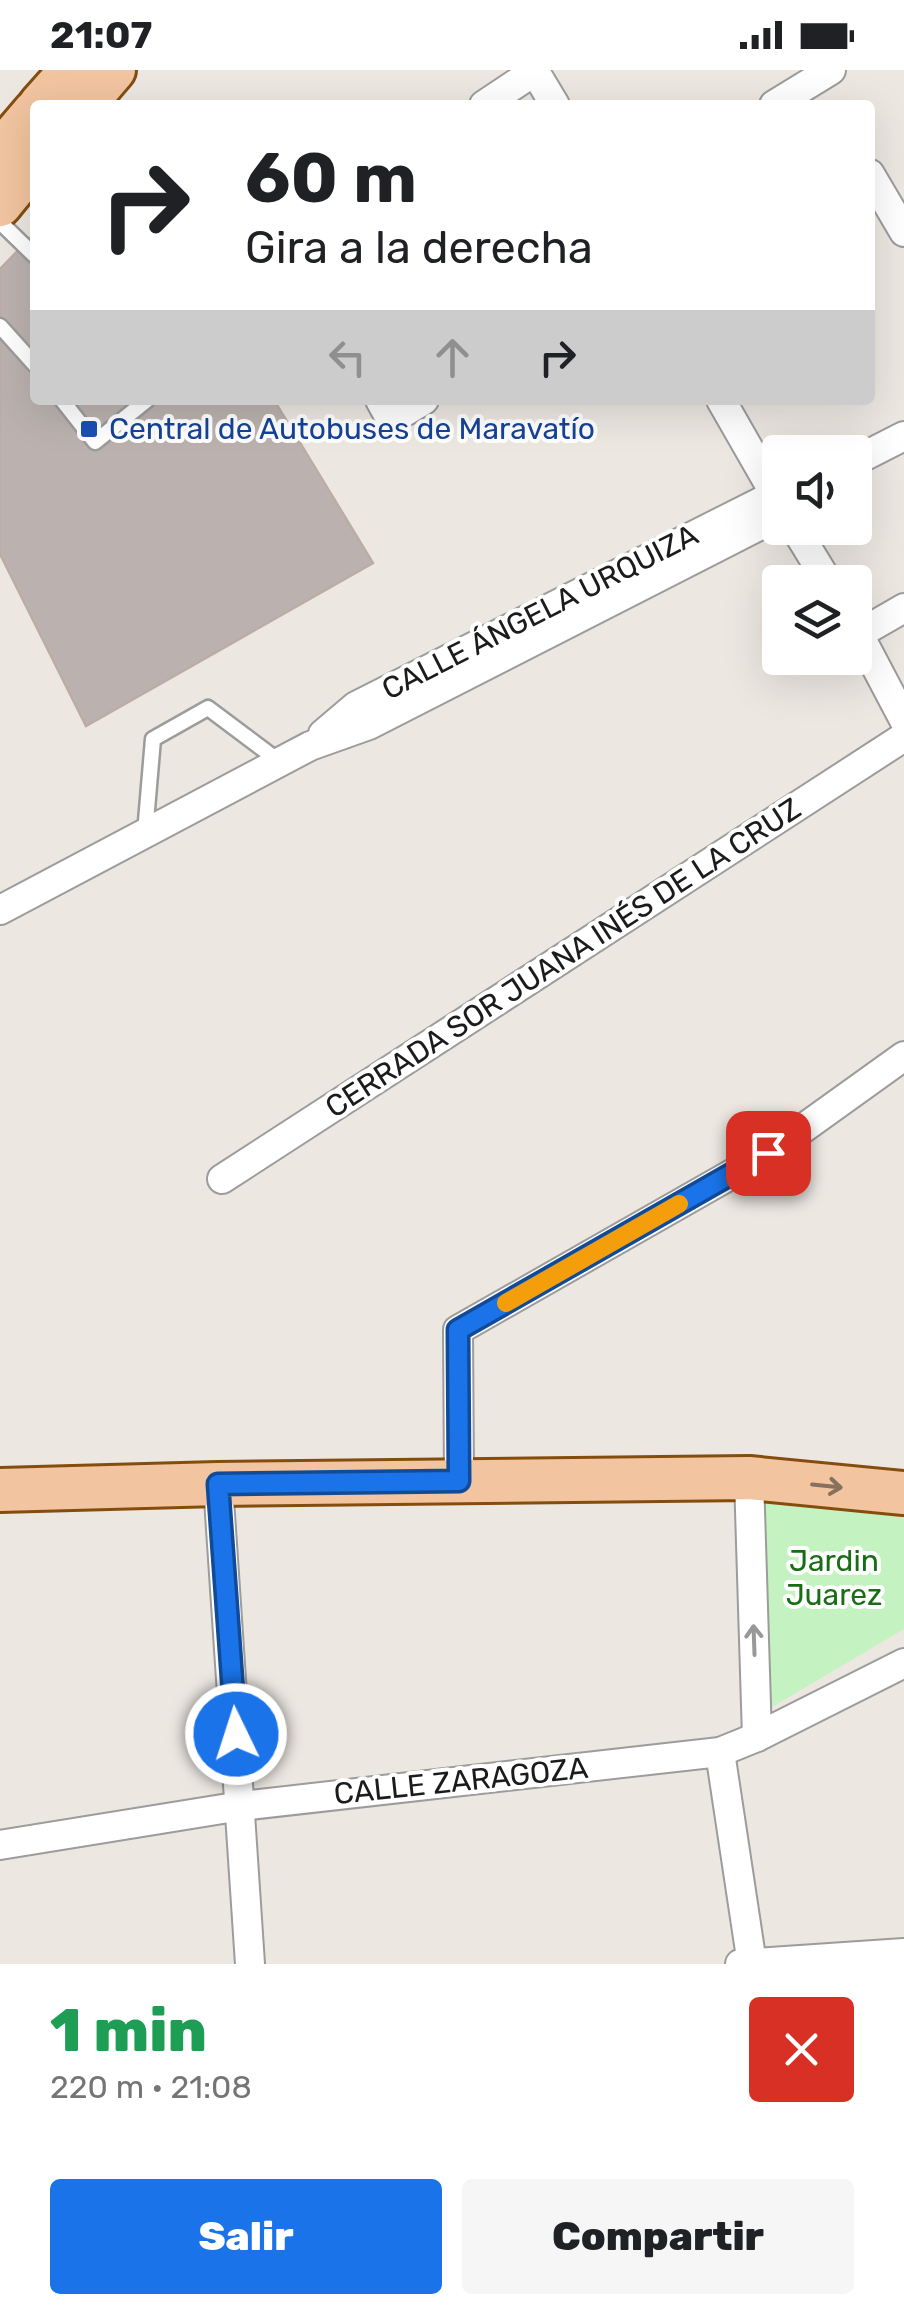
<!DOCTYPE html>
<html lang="es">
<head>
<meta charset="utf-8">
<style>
	:root { --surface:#fff; --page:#f6f6f6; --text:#202124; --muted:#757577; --accent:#1a73e8 }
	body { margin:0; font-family:Rubik,sans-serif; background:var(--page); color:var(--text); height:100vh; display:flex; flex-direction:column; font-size:38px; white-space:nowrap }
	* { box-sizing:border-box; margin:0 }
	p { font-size:32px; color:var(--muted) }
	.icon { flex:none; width:55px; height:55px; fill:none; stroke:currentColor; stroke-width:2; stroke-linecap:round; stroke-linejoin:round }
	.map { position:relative; height:1894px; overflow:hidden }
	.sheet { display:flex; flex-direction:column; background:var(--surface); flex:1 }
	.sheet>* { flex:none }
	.hud { position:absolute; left:30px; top:30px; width:845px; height:305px; border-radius:10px; box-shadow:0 10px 40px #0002; background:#fff; color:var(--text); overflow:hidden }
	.tools { position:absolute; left:762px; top:365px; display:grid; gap:20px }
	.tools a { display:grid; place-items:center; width:110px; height:110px; border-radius:10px; background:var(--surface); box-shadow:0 10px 40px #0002; font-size:50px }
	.pin { position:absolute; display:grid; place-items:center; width:85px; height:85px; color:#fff; margin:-42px; border-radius:20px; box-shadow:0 5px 15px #0006 }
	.me { position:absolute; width:110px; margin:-55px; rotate:356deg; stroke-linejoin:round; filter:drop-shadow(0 0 8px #0008) }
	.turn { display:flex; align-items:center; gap:35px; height:210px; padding:0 50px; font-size:45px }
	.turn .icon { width:130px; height:130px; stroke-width:2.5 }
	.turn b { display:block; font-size:70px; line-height:85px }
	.lanes { display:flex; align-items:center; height:95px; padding:0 50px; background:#0003; justify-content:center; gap:50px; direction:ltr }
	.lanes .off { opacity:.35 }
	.round { display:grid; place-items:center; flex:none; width:105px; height:105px; border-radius:10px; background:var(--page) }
	.summary { display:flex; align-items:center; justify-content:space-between; height:170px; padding:0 50px }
	h1 { font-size:60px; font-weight:800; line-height:75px; color:#1e9e55 }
	.cta { display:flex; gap:20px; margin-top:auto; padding:20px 50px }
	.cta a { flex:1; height:115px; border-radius:10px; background:var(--accent); color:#fff; font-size:40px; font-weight:800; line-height:115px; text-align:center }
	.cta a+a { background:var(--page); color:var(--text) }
	.status { display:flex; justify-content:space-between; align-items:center; height:70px; padding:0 50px; background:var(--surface); direction:ltr }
	.status svg { height:28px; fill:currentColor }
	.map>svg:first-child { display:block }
	.park { fill:#c4f3c1 }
	.building { fill:#bbb2af; stroke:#bcaca5; stroke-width:2.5 }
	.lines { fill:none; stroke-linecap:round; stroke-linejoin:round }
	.lane-casing { stroke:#9c9c9c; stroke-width:19 }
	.street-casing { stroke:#9c9c9c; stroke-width:32 }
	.primary-casing { stroke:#844d0e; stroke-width:48 }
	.lane { stroke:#fff; stroke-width:14 }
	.street { stroke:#fff; stroke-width:28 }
	.primary { stroke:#f2c4a0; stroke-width:42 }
	.oneway { stroke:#86705e }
	.oneway2 { stroke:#989898 }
	.route-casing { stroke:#114b97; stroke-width:25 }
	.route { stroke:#1a73e8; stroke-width:18 }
	.slow { stroke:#f59e0b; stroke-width:18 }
	.transit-dot { fill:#1a4fb4; stroke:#fff; stroke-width:4 }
	.labels { text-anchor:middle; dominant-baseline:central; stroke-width:8; stroke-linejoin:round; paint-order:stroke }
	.transit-label { font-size:30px; fill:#164399; stroke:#fff; text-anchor:start }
	.street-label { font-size:30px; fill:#1b1b1b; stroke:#fff }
	.park-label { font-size:30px; fill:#196d15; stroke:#fff }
</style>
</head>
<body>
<div class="status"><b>21:07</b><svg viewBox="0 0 49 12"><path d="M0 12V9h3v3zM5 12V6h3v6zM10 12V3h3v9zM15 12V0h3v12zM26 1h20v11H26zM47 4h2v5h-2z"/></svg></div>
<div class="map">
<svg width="904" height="1894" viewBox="0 0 904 1894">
	<rect width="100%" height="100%" fill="#ece7e1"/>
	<polygon class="park" points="760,1421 904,1434 904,1559 767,1640"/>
	<polygon class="building" points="35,163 35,330 274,330 373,493 86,656 0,484 0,199"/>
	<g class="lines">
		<g class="lane-casing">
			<g id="lane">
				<polyline points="0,152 35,186"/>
				<polyline points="0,256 35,295"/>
				<polyline points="62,330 95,372 147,330"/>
				<polyline points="145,763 153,669 208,638 280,692"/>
			</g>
		</g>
		<g class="street-casing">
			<g id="street">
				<polyline points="534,0 555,35"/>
				<polyline points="484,35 535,1"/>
				<polyline points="774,35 831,0"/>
				<polyline points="870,104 904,162"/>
				<polyline points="380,330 391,350 424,330"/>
				<polyline points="721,330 780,433"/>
				<polyline points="855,391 904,366"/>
				<polyline points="795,458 828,512"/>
				<polyline points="855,557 904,650"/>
				<polyline points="859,564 904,538"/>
				<polyline points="323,664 356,636 780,422"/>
				<polyline points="0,840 310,676 369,655 780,445"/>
				<polyline points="222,1109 904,667"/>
				<polyline points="749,1408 757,1667"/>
				<polyline points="459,1411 458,1260 769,1083 904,986"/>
				<polyline points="218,1414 250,1894"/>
				<polyline points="720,1682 752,1894"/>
				<polyline points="0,1775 241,1736 720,1682 757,1667 904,1593"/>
				<polyline points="740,1894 904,1883"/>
			</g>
		</g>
		<g class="primary-casing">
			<g id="primary">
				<polyline points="40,35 71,0"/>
				<polyline points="84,35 114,0"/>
				<polyline points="0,82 35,41"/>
				<polyline points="0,135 35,92"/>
				<polyline points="0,1420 218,1414 749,1408 904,1423"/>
			</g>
		</g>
		<use href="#lane" class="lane"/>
		<use href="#street" class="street"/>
		<use href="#primary" class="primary"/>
	</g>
	<defs><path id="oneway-shaft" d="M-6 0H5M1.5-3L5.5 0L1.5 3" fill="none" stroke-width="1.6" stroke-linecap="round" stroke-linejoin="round" transform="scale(2.5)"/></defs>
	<use class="oneway" href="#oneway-shaft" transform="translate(827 1416) rotate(6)"/>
	<use class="oneway2" href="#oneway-shaft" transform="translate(754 1570) rotate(-92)"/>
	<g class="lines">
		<g class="route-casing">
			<polyline id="route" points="236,1664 218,1414 459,1411 458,1260 768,1083"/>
		</g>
		<use href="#route" class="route"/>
		<polyline class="slow" points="506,1233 679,1134"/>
	</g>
	<rect class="transit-dot" x="79" y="349" width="20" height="20" rx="5"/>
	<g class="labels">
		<g class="transit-label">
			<text x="109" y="359">Central de Autobuses de Maravatío</text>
		</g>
		<g class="street-label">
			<text transform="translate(540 542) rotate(-27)">CALLE ÁNGELA URQUIZA</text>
			<text transform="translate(563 888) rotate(-33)">CERRADA SOR JUANA INÉS DE LA CRUZ</text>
			<text transform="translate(461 1711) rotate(-6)">CALLE ZARAGOZA</text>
		</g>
		<g class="park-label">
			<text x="834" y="1491">Jardin<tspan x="834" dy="34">Juarez</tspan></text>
		</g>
	</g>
</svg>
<div class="tools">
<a><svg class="icon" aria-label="sound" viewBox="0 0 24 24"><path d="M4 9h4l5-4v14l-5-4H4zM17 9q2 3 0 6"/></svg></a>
<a><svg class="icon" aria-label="layers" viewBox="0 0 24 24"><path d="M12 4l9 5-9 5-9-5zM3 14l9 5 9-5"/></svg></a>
</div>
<div class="pin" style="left:768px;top:1083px;background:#d93025"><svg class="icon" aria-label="arrive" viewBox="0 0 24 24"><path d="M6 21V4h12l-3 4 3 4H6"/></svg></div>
<svg class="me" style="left:236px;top:1664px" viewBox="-20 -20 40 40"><circle r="17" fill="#1a73e8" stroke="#fff" stroke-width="3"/><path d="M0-11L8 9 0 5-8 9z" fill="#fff"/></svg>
<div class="hud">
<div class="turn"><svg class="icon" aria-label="right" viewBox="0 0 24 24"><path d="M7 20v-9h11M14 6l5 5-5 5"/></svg><div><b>60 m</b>Gira a la derecha</div></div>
<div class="lanes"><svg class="icon off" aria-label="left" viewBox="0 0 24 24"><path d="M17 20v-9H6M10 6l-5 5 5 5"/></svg><svg class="icon off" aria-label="ahead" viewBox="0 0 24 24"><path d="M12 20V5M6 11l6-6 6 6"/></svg><svg class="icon" aria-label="right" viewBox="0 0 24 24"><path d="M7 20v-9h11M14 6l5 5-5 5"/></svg></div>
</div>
</div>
<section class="sheet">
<div class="summary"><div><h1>1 min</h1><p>220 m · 21:08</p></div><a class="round" style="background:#d93025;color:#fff"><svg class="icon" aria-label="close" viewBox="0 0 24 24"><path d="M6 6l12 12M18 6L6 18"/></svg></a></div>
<div class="cta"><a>Salir</a><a>Compartir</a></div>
</section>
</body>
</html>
